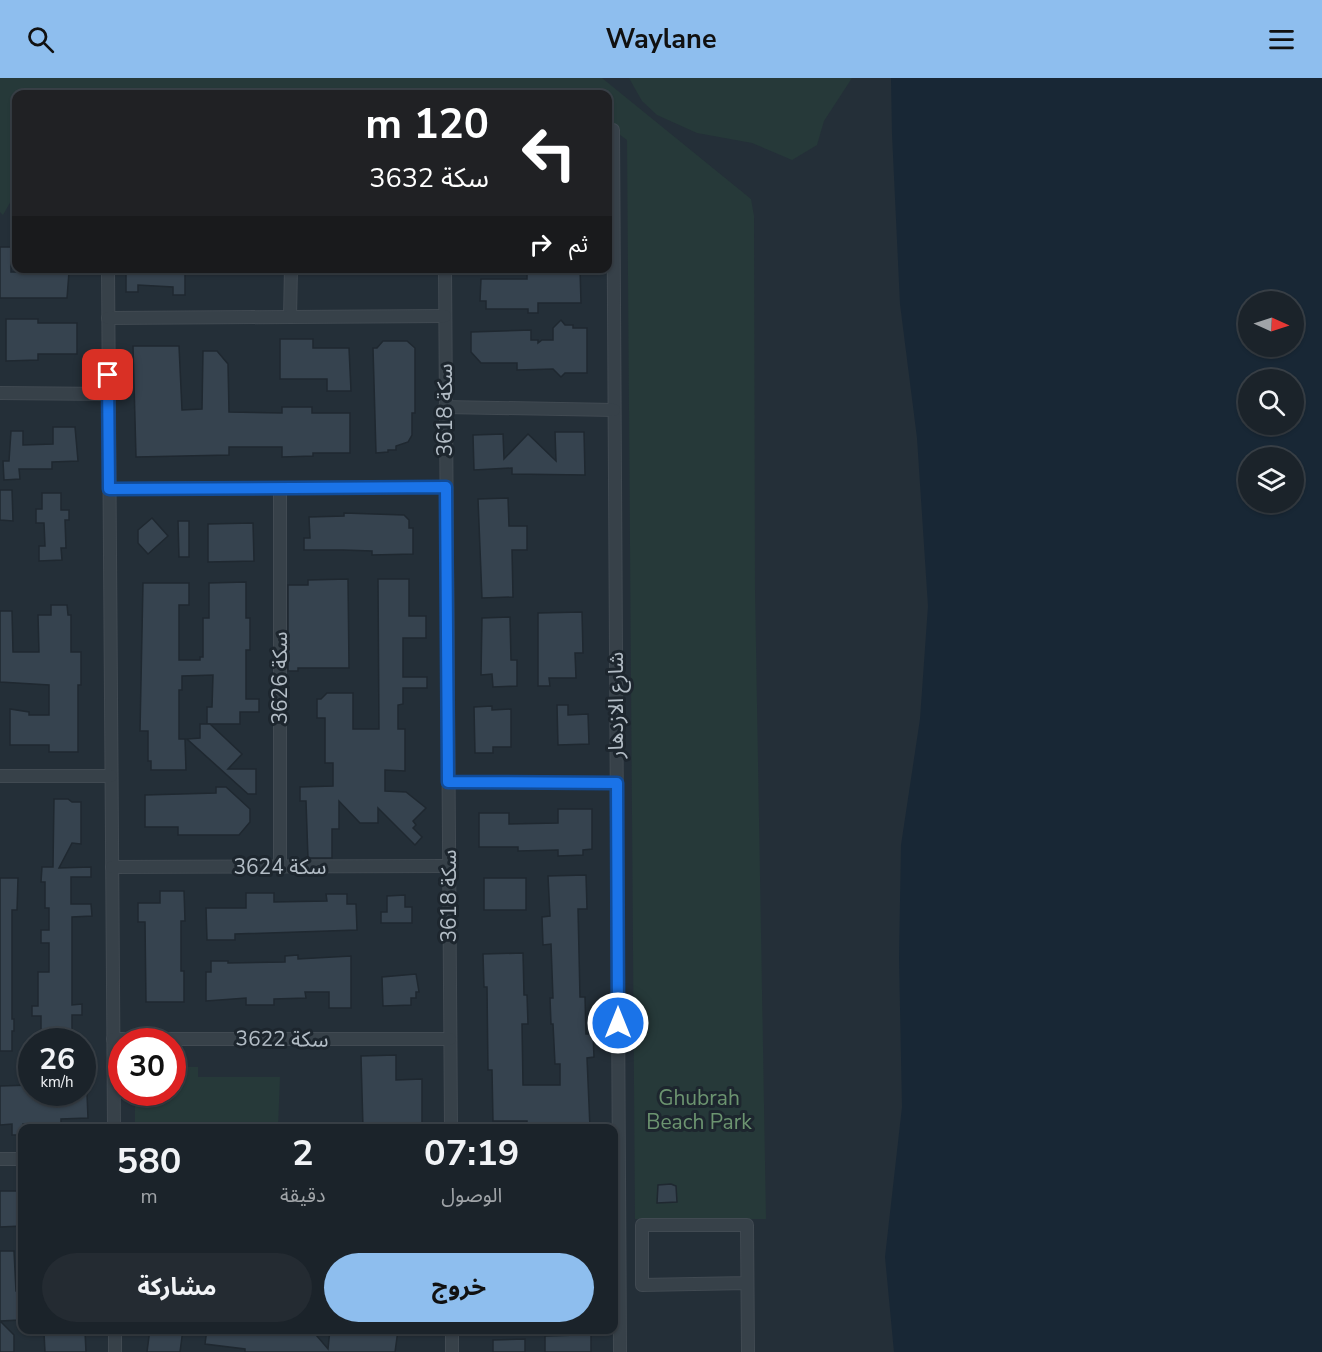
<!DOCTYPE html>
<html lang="ar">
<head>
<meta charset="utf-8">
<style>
	:root { --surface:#1b232a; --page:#242b32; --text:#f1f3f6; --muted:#a0a4a8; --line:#394047; --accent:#8ebeee }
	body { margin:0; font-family:"Nunito Sans","Noto Sans Arabic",sans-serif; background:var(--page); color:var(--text); direction:rtl; height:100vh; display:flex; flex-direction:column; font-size:22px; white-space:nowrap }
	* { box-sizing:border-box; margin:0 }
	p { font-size:20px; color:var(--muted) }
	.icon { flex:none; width:33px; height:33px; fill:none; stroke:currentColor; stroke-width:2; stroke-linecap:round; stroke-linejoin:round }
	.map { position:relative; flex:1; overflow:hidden; direction:ltr }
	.drawer { position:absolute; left:18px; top:1046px; width:600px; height:210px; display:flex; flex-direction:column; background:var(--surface); border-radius:12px; box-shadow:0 2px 4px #0004,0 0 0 2px var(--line); direction:rtl }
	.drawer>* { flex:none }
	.top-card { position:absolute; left:12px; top:12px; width:600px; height:183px; border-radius:12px; box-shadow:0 2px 4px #0004,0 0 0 2px var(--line); direction:rtl; background:#202124; color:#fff; overflow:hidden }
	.needle { width:39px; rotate:93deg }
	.tools { position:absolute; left:1238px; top:213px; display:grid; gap:12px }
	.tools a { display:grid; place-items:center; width:66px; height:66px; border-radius:50%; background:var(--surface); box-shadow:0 2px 4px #0004,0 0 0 2px var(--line); font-size:30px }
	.speed { position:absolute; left:18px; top:950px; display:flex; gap:12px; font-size:30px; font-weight:700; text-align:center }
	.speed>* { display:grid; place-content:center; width:78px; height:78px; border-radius:50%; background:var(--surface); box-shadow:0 2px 4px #0004,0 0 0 2px var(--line); line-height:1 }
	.speed small { font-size:15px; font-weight:400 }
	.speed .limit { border:9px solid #d22; background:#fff; color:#111 }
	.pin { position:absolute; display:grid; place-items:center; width:51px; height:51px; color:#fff; margin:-26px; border-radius:12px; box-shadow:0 3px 9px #0006 }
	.me { position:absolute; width:66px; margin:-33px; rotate:0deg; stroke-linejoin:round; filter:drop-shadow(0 0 4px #0008) }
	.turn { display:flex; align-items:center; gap:21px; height:126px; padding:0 24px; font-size:27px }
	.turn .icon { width:78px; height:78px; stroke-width:2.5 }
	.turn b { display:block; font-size:42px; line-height:51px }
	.then { display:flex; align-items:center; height:57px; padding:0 24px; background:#0003; gap:12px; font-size:22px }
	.eta { display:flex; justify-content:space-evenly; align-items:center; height:102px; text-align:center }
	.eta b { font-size:36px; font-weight:700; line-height:42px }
	.primary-button { display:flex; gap:12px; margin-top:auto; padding:12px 24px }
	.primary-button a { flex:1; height:69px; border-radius:36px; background:var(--accent); color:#111; font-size:24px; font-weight:700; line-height:69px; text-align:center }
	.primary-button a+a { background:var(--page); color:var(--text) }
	header { display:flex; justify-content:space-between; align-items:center; height:78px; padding:0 24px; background:var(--accent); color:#111; font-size:27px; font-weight:700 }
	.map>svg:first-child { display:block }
	.green { fill:#263939 }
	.water { fill:#182735; fill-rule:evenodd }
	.building { fill:#36434f; stroke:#1f2830; stroke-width:1.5 }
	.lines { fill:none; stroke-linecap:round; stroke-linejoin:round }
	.street-casing { stroke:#414a52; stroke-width:14 }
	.street { stroke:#374149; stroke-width:12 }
	.route-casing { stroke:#114b97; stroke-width:15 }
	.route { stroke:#1a73e8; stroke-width:10 }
	.labels { text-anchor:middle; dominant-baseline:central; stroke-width:6; stroke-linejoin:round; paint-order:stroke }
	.street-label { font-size:21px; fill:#b2bcc5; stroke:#1d262e }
	.park-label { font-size:21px; fill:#6c9470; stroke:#1d262e }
</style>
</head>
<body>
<header><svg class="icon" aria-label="menu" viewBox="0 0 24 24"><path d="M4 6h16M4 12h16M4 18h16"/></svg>Waylane<svg class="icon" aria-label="search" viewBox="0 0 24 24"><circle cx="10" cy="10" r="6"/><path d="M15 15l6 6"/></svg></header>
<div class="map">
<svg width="1322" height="1274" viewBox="0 0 1322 1274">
	<rect width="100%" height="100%" fill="#242f38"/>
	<g class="green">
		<polygon points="0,0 602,0 751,121 754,138 755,512 766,1141 635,1141 627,62 608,48 608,16 337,16 307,12 288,16 16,16 16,114 3,137 0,134"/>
		<polygon points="629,0 852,0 824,43 817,67 792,82 752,65 697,55 657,37 642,23"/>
		<polygon points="173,989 198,989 198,999 280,999 278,1050 135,1050 135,1014 172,1014"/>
	</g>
	<path class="water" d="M891 0H1322V1274H894L885 1179 902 1029 899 880 901 767 920 641 928 528 917 360 900 226 892 56ZM1248 224H1293V268H1248ZM1248 302H1293V346H1248ZM1248 380H1293V424H1248Z"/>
	<g class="building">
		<polygon points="0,169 11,169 11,194 69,194 67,220 0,220"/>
		<polygon points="126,190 185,190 185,217 173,217 173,209 138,207 138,214 126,214"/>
		<polygon points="527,190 580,190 581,225 538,225 538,235 528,235 528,231 486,231 486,223 480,223 481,201 527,201"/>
		<polygon points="6,241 38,241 38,245 77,245 77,276 38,276 38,282 6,283"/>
		<polygon points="561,242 565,247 573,247 573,250 587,250 587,295 565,295 561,299 553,291 517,292 517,285 481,285 471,274 471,254 531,252 531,262 538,262 538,265 542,262 553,262 553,250"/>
		<polygon points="280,261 313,261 313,270 349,270 351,313 327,313 327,301 280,301"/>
		<polygon points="383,263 407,263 415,270 415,335 412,335 412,357 408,364 396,368 396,372 388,372 388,374 376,375 373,270 377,270"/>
		<polygon points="133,268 179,268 182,332 202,331 203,273 217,273 228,286 229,334 282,335 282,329 312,329 312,335 350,335 350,375 313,375 313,378 282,379 282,369 229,369 229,377 136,379"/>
		<polygon points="53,349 75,349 78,383 52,384 52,391 19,391 20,401 4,402 3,383 9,383 11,353 23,353 23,367 53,366"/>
		<polygon points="555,354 584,354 585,397 512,396 512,390 474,392 473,357 503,356 504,381 528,356 556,383"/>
		<polygon points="0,412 12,412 13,443 0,442"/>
		<polygon points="42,415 61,415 61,432 69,432 69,442 65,442 66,470 61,470 62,482 39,483 39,468 45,468 44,445 36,445 36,431 42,431"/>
		<polygon points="508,420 509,448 527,448 527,472 512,472 513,519 482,520 478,421"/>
		<polygon points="344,435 404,437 409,442 409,450 413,450 413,476 372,477 372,473 343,472 304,472 304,460 310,460 309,439 344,438"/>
		<polygon points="152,440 168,458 148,476 138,465 138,452"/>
		<polygon points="178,443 189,443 189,479 179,479"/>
		<polygon points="253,445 254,483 208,484 208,446"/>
		<polygon points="348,501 349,590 298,590 298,593 288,593 288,507 308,507 308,502"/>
		<polygon points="378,501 409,501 409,538 426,538 426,560 403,560 403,599 427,599 427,610 403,610 403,626 398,627 398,651 405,651 405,693 385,692 385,713 406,714 426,730 413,743 416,747 413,750 422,759 415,767 378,730 378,745 360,745 339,723 339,751 332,751 332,780 308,780 306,723 300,723 300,709 333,708 333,685 325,685 325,640 317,640 317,621 321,621 327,615 353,615 353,651 379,651"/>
		<polygon points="246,504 246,540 250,540 250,572 246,572 246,621 259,621 259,634 240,634 240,646 207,646 207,629 212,629 213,597 182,598 182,612 179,612 179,661 185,661 186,692 151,692 151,683 148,683 148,653 140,653 143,505 189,505 189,527 179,527 179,582 200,582 200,579 203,579 203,540 209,540 209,505"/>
		<polygon points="51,527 67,527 68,537 71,537 71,574 81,574 81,607 78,607 78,674 49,674 49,667 10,667 10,631 29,634 29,637 49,637 49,607 0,604 0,533 12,533 13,574 39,574 38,537 51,537"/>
		<polygon points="582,534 583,575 575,575 576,600 549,600 550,608 538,608 538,535"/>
		<polygon points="510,539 511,582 517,582 517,608 493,609 492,596 481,597 482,540"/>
		<polygon points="557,627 568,627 568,637 588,636 589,666 558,667"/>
		<polygon points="492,628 492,632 511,631 511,669 493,669 493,675 475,675 474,629"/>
		<polygon points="200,646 210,646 242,676 228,691 256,691 256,716 248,716 187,661 200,660"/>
		<polygon points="216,709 226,709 250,731 250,744 239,757 178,757 178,749 145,749 145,717 216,715"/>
		<polygon points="54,721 68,721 72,724 81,724 81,766 72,765 59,790 91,789 91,799 71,799 71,826 91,826 92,838 72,839 72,927 82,926 82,937 72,937 72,963 41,963 41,938 32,938 32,928 38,928 38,894 49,894 49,865 41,865 41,852 49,852 49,830 45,830 45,804 41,804 42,789 53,789"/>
		<polygon points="558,731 592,731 592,771 583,772 583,777 558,778 558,772 518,773 518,769 479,769 479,735 509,735 509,746 558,745"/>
		<polygon points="586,797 587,831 578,831 580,919 585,919 586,956 593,956 594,979 587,980 590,1050 561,1050 561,1046 527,1047 527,1043 493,1043 492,992 488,992 487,909 484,909 483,876 523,875 524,917 527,917 528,946 522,946 523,1007 560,1007 560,986 555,986 553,946 551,946 550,920 553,920 551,866 543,867 542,839 550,838 548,798"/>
		<polygon points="0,800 18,800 17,832 12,832 12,941 14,941 14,953 12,953 12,973 0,973"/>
		<rect x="484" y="800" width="42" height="32"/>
		<polygon points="160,813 184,813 185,843 181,843 181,893 184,893 184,924 146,924 145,844 138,844 138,825 160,825"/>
		<polygon points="246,815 274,815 274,824 327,823 326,816 347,816 347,826 356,826 357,852 235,856 235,862 207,862 206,830 246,830"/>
		<polygon points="405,817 405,829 412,829 412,845 381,845 381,834 387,834 387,818"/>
		<polygon points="298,877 298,881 351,878 351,930 329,930 329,914 305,914 306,920 274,921 274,927 246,927 246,920 206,923 206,894 211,894 211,883 228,883 228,885 285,884 285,878"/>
		<polygon points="416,896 419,914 416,914 416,920 411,920 411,927 383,928 382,899"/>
		<polygon points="396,977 396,1002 422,1001 422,1050 363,1050 361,978"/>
		<polygon points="32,1007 32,1014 85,1014 87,1016 88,1040 61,1041 61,1050 51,1050 51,1046 23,1046 22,1057 12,1057 12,1046 0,1047 0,1008"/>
		<polygon points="671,1106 676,1108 677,1124 657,1125 658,1107"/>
		<polygon points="0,1113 22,1113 22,1148 0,1149"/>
		<polygon points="0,1173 14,1173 16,1213 19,1213 20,1242 0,1243 14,1257 14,1274 0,1274"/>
		<polygon points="150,1251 183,1251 180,1274 147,1274"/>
		<polygon points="207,1251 311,1251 328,1271 330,1251 398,1252 395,1274 245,1274 245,1271 205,1266"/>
		<polygon points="578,1253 591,1253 591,1274 545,1274 545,1258 578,1257"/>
		<polygon points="85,1254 86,1274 45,1274 44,1255"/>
		<polygon points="525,1261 525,1274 493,1274 493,1262"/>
	</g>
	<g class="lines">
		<g class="street-casing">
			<g id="street">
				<polyline points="613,52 620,1274"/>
				<polyline points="108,190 114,1050"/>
				<polyline points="445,190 451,1050"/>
				<polyline points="290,239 291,190"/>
				<polyline points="108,240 445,238"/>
				<polyline points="0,315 109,316"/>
				<polyline points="445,329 614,332"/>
				<polyline points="280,410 280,789"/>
				<polyline points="109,411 446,409"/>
				<polyline points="0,698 111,698"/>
				<polyline points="448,704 617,705"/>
				<polyline points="112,789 449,788"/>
				<polyline points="113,961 450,961"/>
				<polyline points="0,1081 22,1081"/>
				<polyline points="747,1205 642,1207 642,1147 747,1147 748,1274"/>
				<polyline points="115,1251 115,1274"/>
				<polyline points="452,1251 452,1274"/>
			</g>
		</g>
		<use href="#street" class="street"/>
	</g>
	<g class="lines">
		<g class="route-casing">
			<polyline id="route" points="108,297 109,411 446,409 448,704 617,705 618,945"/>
		</g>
		<use href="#route" class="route"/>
	</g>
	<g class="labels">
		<g class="street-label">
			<text transform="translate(445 332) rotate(-90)">سكة 3618</text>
			<text transform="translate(280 600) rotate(-90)">سكة 3626</text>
			<text transform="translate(616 627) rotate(-90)">شارع الازدهار</text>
			<text x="280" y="789">سكة 3624</text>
			<text transform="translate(449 818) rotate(-90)">سكة 3618</text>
			<text transform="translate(282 961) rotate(1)">سكة 3622</text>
		</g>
		<g class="park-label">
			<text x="699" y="1020">Ghubrah<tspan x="699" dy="24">Beach Park</tspan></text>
		</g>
	</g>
</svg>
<div class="tools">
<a><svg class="needle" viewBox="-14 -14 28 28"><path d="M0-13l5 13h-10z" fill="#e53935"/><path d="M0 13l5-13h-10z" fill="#a0a4a8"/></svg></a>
<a><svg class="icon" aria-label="search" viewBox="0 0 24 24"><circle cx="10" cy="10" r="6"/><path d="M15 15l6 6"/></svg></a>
<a><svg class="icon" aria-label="layers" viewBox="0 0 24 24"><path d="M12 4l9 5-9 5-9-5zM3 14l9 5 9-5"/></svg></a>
</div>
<div class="speed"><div>26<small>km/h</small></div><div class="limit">30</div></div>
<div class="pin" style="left:108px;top:297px;background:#d93025"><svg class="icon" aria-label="arrive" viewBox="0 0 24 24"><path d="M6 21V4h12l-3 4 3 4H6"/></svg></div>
<svg class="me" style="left:618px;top:945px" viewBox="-20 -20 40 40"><circle r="17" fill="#1a73e8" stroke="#fff" stroke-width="3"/><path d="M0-11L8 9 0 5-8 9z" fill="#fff"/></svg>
<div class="top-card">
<div class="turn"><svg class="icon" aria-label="left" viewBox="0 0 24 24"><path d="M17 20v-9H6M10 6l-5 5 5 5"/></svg><div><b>120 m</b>سكة 3632</div></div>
<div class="then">ثم<svg class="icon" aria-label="right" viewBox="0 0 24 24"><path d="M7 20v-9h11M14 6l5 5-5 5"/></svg></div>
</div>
<section class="drawer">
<div class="eta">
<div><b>07:19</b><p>الوصول</p></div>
<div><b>2</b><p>دقيقة</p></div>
<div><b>580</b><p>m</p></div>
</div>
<div class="primary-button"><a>خروج</a><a>مشاركة</a></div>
</section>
</div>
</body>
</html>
